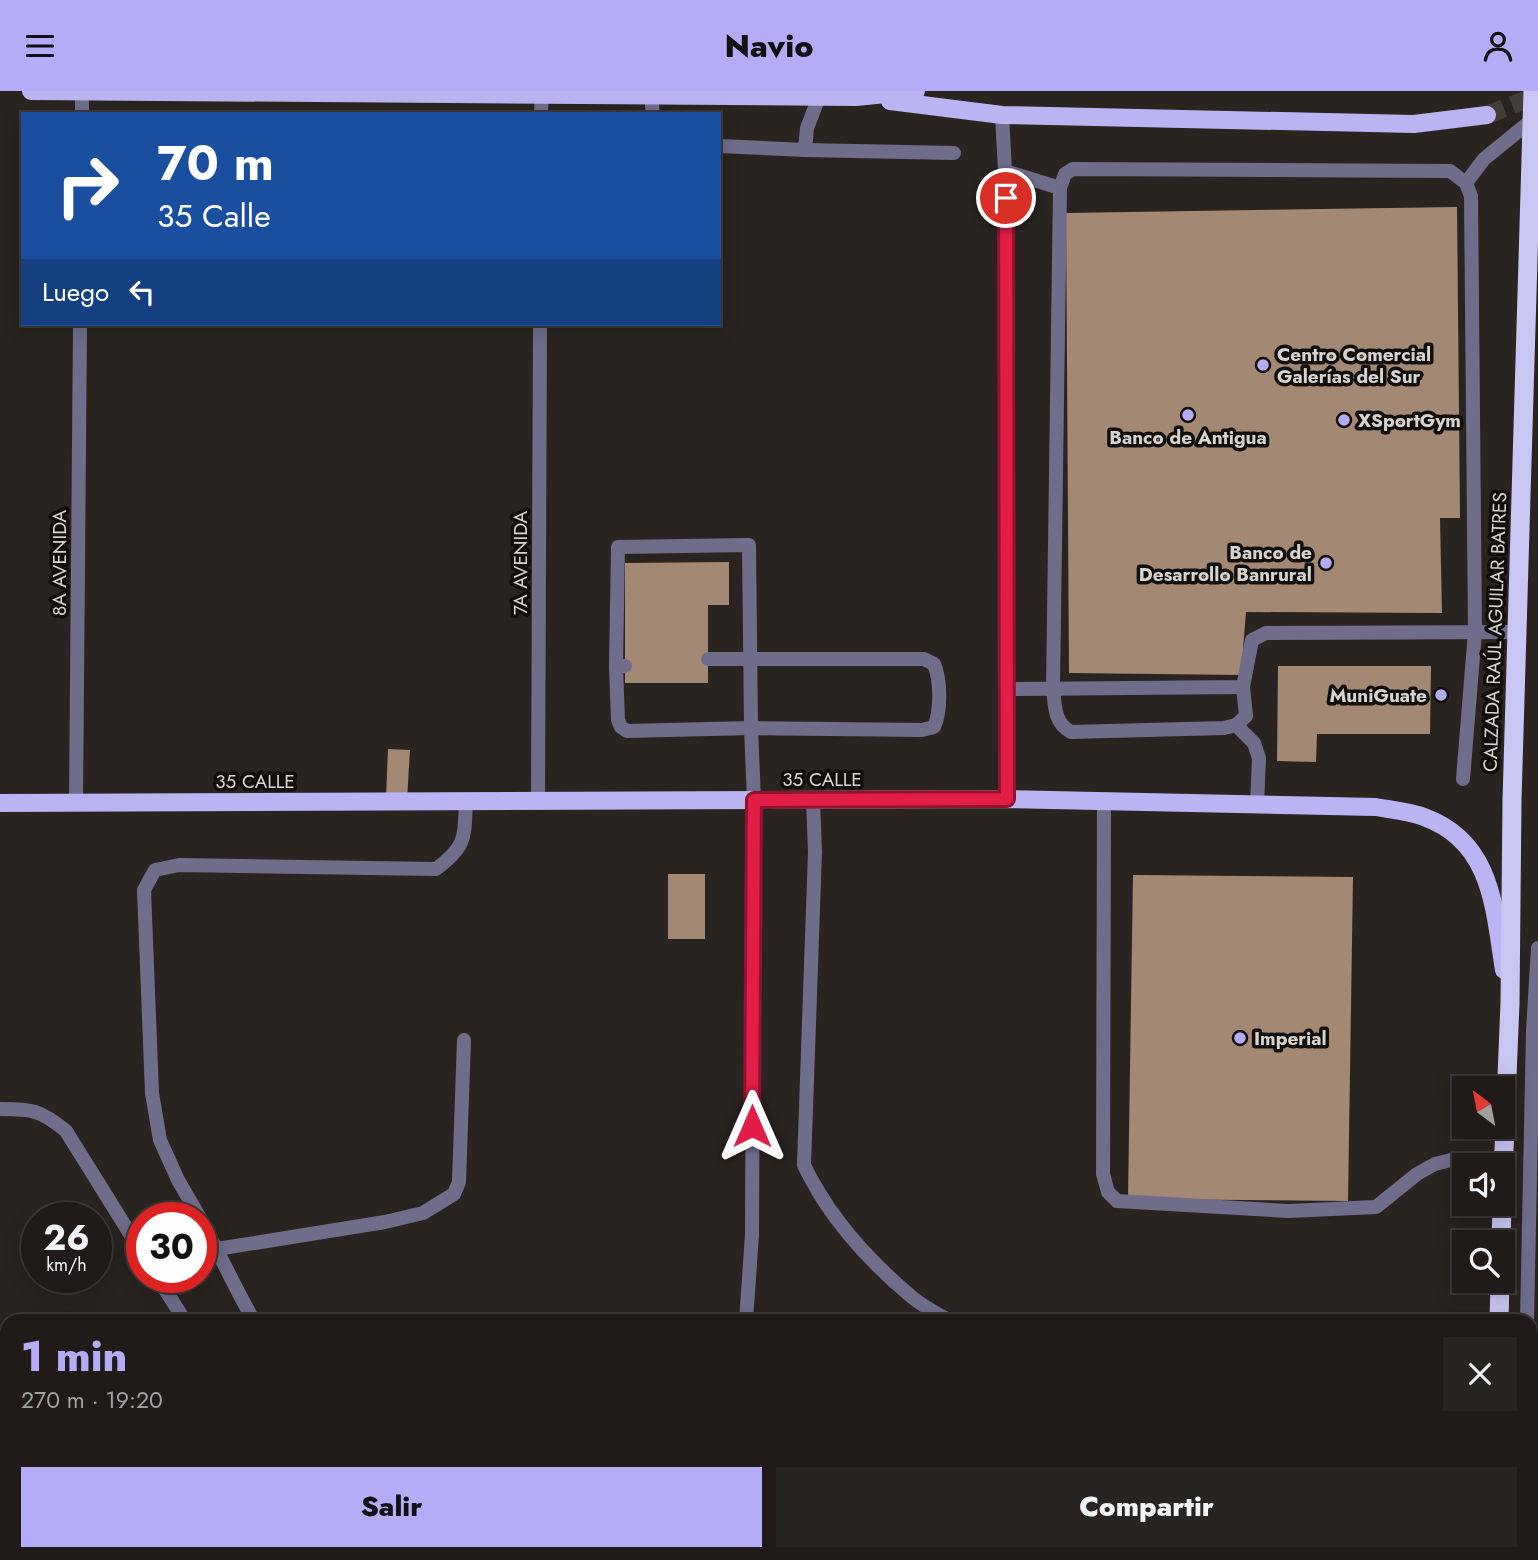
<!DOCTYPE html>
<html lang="es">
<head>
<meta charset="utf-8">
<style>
	:root { --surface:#201b19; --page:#282422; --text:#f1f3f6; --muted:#a2a1a2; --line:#3d3938; --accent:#b5acf8 }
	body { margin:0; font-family:Jost,sans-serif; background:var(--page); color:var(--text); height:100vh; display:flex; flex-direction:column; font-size:26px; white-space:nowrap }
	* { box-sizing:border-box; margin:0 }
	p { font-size:23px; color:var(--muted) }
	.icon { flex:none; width:38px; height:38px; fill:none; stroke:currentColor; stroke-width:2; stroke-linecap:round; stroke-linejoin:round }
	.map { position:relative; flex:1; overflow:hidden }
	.details { position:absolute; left:0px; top:1223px; width:1538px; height:247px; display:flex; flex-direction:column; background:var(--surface); border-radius:21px 21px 0 0; box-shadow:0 4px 18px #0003,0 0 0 2px var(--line) }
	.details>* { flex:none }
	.top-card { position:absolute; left:21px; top:21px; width:700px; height:214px; border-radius:0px; box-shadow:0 4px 18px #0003,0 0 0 2px var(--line); background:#1a4fa0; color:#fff; overflow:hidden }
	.needle { width:46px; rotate:328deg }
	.tools { position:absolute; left:1452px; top:985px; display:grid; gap:14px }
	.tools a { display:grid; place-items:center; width:63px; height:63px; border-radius:0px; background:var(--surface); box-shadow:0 4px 18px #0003,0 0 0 2px var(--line); font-size:35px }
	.speed { position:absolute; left:21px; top:1111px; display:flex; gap:14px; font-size:35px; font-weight:700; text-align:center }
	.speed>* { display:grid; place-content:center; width:91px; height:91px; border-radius:50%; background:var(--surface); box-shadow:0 4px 18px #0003,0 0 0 2px var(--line); line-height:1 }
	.speed small { font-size:18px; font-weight:400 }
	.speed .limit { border:10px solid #d22; background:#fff; color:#111 }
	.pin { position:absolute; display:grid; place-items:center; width:60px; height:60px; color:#fff; margin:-30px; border:4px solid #fff; border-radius:50%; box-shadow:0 2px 7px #0007 }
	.me { position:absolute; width:77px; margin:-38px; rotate:0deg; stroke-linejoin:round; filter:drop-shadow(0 0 5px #0008) }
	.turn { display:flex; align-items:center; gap:24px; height:147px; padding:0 21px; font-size:32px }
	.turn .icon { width:91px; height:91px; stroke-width:2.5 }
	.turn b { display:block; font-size:49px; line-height:60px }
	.then { display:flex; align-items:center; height:66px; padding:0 21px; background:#0003; gap:14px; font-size:26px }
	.round { display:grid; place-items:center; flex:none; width:74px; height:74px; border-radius:0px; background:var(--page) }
	.overview { display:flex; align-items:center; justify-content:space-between; height:119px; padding:0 21px }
	h1 { font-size:42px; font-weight:800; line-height:52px; color:var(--accent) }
	.action { display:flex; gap:14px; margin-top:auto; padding:14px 21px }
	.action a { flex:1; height:80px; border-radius:0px; background:var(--accent); color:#111; font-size:28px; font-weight:800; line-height:80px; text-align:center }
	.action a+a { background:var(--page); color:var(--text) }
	header { display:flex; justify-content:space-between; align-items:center; height:91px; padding:0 21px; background:var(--accent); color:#111; font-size:32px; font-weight:800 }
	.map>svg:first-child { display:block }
	.building { fill:#a38874 }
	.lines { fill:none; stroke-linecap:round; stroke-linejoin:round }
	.primary-tunnel { stroke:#443e3b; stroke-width:18; stroke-dasharray:18 9; stroke-linecap:butt }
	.service { stroke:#706d8b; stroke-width:14 }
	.minor { stroke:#706d8b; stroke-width:14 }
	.primary { stroke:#bbb4f3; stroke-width:18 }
	.trunk { stroke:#cac6f4; stroke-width:19 }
	.route-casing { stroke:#92132f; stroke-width:18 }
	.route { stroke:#e11d48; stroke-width:12 }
	.poi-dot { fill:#b5acf8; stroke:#110e0c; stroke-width:2.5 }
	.labels { text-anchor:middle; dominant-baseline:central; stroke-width:7; stroke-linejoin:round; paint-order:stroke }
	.poi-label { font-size:19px; font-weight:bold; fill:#d6d3d0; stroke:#110e0c; text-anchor:start }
	.street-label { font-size:19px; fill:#d6d3d0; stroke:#110e0c }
</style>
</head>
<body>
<header><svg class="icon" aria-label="menu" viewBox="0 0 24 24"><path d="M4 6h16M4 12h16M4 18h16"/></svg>Navio<svg class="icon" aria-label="person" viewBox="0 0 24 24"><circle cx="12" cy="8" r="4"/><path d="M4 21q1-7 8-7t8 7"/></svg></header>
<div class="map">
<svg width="1538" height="1469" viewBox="0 0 1538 1469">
	<rect width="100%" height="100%" fill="#2a2421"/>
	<g class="building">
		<polygon points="1457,116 1460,427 1440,427 1442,522 1246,521 1241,584 1069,582 1066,122"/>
		<polygon points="729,471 729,514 708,514 708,592 625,592 625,472"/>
		<polygon points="1278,575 1431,575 1430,643 1317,643 1316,671 1277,670"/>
		<polygon points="388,658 410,659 407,708 386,707"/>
		<rect x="668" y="783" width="37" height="65"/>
		<polygon points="1133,784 1353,786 1348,1110 1128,1108"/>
		<polygon points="1343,1463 1406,1463 1406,1469 1342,1469"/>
	</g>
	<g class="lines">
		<polyline class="primary-tunnel" points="1487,24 1538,4"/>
		<g class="service">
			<polyline points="651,5 653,23"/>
			<polyline points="719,55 805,59 807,37 819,6"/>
			<polyline points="805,59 954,62"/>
			<polyline points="1005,80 1060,97"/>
			<polyline points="1466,92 1484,68 1532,29"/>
			<path d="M625 575 616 576 618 629 621 636 627 640 751 637 922 639 934 636C941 620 941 590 934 573L924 568H708"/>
			<polyline points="616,576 618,456 749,454 751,637 754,709"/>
			<path d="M1243 596 1246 625 1236 634 1224 637 1071 641C1054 632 1055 615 1053 597L1060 97 1065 83 1073 78 1450 80 1466 92 1471 105 1475 541 1463 688"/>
			<polyline points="1007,598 1243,596 1252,549 1266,542 1517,541"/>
			<polyline points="1236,634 1254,652 1259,667 1257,714"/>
			<path d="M813 709 815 761 804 1074C828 1125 870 1171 913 1207 924 1216 938 1223 950 1230"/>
			<polyline points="1104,710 1103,1083 1108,1101 1117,1110 1289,1120 1376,1116 1417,1083 1435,1073 1451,1069 1476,1074"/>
			<path d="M200 1127 178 1089 160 1049 152 1002 144 799 155 779 179 774 436 778C467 755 464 747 466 711"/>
			<path d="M201 1130C220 1163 235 1197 254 1230"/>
			<polyline points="217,1158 385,1131 423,1122 454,1103 459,1091 464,949"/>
			<polyline points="1527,1230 1533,940 1538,857"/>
			<polyline points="480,1463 481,1465"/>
			<polyline points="1522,1469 1522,1463"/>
			<polyline points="1538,1469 1538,1406"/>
		</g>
		<g class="minor">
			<polyline points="82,23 82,0"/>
			<polyline points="541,23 542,0"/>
			<polyline points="1002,24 1005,80 1007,708"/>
			<polyline points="538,711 540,233"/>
			<polyline points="76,712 80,233"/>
			<path d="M0 1018C32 1018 41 1019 66 1040L142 1162"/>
			<polyline points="157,1186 185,1230"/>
			<polyline points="746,1230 752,1144 754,709"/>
			<polyline points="331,1463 335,1469"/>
			<polyline points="731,1469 731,1463"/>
		</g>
		<g class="primary">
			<polyline points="31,0 856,6 916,0"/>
			<polyline points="890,10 1002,24 1414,33 1487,24"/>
			<path d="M0 712 1007 708 1376 716C1392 719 1410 720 1424 726 1493 751 1494 818 1504 879"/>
		</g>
		<g class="trunk">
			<polyline points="1503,1083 1510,912 1512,709 1533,0"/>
			<polyline points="1501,1152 1502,1113"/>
			<polyline points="1499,1230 1500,1190"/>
			<polyline points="1487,1469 1487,1463"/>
		</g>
	</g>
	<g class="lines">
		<g class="route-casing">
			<polyline id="route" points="752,1035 754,709 1007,708 1006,107"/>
		</g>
		<use href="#route" class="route"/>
	</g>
	<g class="poi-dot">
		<circle cx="1263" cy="274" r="7"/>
		<circle cx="1188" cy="324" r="7"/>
		<circle cx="1344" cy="329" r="7"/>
		<circle cx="1326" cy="472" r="7"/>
		<circle cx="1441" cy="604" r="7"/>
		<circle cx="1240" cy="947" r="7"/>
	</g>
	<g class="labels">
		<g class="poi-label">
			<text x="1277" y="263">Centro Comercial<tspan x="1277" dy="22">Galerías del Sur</tspan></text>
			<text x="1358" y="329">XSportGym</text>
			<text x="1188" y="346" text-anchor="middle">Banco de Antigua</text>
			<text x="1312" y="461" text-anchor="end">Banco de<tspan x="1312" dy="22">Desarrollo Banrural</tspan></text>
			<text x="1427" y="604" text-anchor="end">MuniGuate</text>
			<text x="1254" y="947">Imperial</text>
		</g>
		<g class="street-label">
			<text transform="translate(59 472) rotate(-90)">8A AVENIDA</text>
			<text transform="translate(520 472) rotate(-90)">7A AVENIDA</text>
			<text transform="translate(1495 541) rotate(-88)">CALZADA RAÚL AGUILAR BATRES</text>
			<text x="822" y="688">35 CALLE</text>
			<text x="255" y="690">35 CALLE</text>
		</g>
	</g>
</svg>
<div class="tools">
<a><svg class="needle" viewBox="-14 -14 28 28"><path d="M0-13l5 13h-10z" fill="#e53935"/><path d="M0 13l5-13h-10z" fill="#a2a1a2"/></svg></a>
<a><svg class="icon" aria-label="sound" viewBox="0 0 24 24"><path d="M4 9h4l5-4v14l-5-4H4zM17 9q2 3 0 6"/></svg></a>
<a><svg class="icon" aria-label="search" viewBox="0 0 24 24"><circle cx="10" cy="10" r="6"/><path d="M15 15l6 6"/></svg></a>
</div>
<div class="speed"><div>26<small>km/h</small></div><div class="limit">30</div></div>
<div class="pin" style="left:1006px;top:107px;background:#d93025"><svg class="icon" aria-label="arrive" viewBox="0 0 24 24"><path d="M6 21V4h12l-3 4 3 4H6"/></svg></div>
<svg class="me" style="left:752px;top:1035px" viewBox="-20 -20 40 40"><path d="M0-17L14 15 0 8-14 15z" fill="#e11d48" stroke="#fff" stroke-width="4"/></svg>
<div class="top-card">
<div class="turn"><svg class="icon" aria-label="right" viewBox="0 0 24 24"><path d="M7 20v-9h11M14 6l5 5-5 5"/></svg><div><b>70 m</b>35 Calle</div></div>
<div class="then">Luego<svg class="icon" aria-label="left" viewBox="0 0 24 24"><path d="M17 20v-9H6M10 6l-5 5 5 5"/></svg></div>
</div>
<section class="details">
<div class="overview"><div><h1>1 min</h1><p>270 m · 19:20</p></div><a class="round"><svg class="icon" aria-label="close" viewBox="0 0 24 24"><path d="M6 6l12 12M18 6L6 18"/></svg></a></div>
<div class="action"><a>Salir</a><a>Compartir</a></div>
</section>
</div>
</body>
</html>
